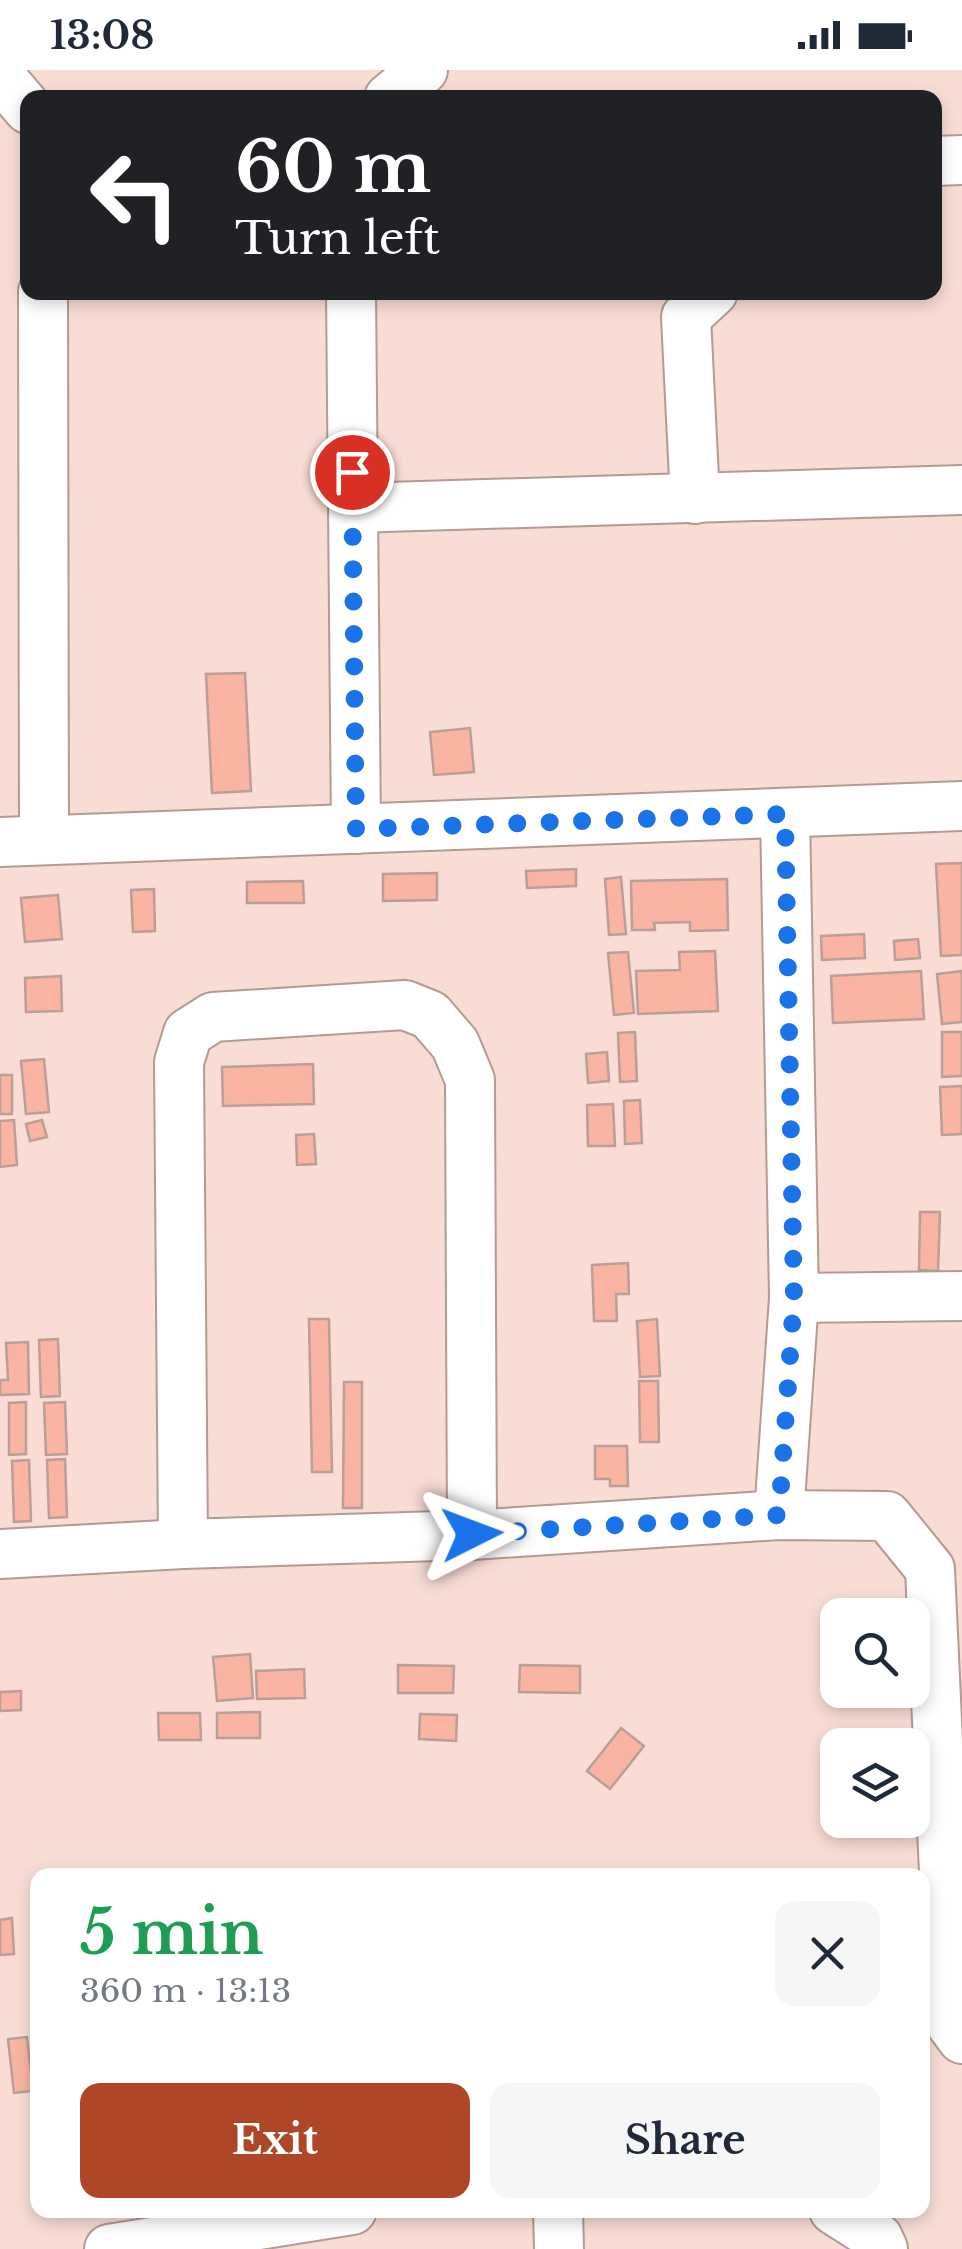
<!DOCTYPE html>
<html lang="en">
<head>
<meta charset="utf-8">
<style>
	:root { --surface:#fff; --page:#f6f6f7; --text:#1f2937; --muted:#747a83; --accent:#ae4627 }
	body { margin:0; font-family:"Libre Baskerville",serif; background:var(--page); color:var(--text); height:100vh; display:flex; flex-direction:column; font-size:38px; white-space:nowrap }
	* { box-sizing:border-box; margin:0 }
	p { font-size:32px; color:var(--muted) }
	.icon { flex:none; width:55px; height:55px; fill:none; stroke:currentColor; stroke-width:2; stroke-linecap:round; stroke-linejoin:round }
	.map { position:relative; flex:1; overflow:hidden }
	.sheet { position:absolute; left:30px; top:1798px; width:900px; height:350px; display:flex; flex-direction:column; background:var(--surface); border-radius:20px; box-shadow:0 5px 15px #0003 }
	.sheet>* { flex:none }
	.banner { position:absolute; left:20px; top:20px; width:922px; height:210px; border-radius:20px; box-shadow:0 5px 15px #0003; background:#202124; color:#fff; overflow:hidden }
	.buttons { position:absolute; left:820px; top:1528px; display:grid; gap:20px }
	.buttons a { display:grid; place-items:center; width:110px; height:110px; border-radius:20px; background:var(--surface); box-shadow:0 5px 15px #0003; font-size:50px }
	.pin { position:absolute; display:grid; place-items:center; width:85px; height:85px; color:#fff; margin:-42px; border:5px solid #fff; border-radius:50%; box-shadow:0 2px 10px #0007 }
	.me { position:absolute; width:110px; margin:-55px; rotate:87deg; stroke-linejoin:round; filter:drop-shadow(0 0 8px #0008) }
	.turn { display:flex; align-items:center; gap:35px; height:210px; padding:0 50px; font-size:45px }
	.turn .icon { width:130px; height:130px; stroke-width:2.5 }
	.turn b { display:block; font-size:70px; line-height:85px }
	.round { display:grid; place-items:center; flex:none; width:105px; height:105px; border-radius:20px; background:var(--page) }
	.overview { display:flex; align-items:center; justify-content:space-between; height:170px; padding:0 50px }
	h1 { font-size:60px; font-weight:800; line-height:75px; color:#1e9e55 }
	.button { display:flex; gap:20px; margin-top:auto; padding:20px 50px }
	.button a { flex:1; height:115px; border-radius:20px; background:var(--accent); color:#fff; font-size:40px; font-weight:800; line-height:115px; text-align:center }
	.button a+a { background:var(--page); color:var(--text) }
	.status { display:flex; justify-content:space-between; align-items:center; height:70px; padding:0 50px; background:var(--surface); direction:ltr }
	.status svg { height:28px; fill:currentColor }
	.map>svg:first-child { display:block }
	.building { fill:#f9b5a1; stroke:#b99f97; stroke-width:2.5 }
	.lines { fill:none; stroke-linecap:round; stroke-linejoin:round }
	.minor-casing { stroke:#b49a92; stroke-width:52 }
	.minor { stroke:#fff; stroke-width:48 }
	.route { stroke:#1a73e8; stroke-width:18; stroke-dasharray:0 32.4 }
</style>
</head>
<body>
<div class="status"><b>13:08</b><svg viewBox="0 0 49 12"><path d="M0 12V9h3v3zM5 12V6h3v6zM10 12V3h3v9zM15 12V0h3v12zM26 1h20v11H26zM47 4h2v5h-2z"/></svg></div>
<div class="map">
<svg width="962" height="2179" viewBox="0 0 962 2179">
	<rect width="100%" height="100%" fill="#f9ddd5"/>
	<g class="building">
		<polygon points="245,603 251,721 212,723 206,604"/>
		<polygon points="470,658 474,702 434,705 430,662"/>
		<polygon points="962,793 962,885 941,886 936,794"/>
		<polygon points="576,799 576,816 527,818 526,801"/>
		<polygon points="437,803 437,830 383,831 383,804"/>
		<polygon points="621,807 626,864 609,865 605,809"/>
		<polygon points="727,809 728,860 690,861 690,852 654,853 655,860 632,860 631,811"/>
		<polygon points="303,811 304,833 247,833 247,812"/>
		<polygon points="154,819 155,861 133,862 131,820"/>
		<polygon points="58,825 62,869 25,872 21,828"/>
		<polygon points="864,864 865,888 822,890 821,866"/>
		<polygon points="918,869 920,888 895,890 894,871"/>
		<polygon points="715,881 718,941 638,944 636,901 680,900 679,882"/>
		<polygon points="628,882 634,943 614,945 608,883"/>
		<polygon points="921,901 924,949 833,953 831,906"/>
		<polygon points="962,901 962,952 942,954 937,904"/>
		<polygon points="61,906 62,941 26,942 25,908"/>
		<polygon points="635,962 637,1011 620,1012 618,963"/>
		<polygon points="942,962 962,962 962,1006 942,1007"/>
		<polygon points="607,982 609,1011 588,1013 586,984"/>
		<polygon points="44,989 49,1042 26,1044 21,991"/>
		<polygon points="313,994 314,1034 223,1036 222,997"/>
		<rect x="0" y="1005" width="12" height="39"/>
		<polygon points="962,1016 962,1064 942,1065 940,1017"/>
		<polygon points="640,1030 642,1073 625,1074 624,1031"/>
		<polygon points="613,1034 615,1076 588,1076 587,1035"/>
		<polygon points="14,1050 17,1095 0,1097 0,1051"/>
		<polygon points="42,1050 47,1067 30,1071 26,1054"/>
		<polygon points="314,1064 316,1094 297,1095 296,1065"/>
		<polygon points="920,1142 940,1142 938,1201 919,1200"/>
		<polygon points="628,1193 629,1224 616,1224 617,1251 594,1251 592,1195"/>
		<polygon points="309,1249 329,1249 332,1402 312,1402"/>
		<polygon points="657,1249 660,1306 640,1307 637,1251"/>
		<polygon points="58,1269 60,1326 41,1327 39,1270"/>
		<polygon points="28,1272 29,1324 0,1325 0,1310 8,1310 6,1273"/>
		<polygon points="639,1311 658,1311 659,1372 640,1372"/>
		<polygon points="344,1312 362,1312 362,1438 343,1438"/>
		<polygon points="26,1332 26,1384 9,1385 9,1333"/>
		<polygon points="65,1332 67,1384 46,1385 44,1333"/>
		<polygon points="595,1376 627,1376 628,1416 610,1416 610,1409 595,1409"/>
		<polygon points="65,1389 67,1447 49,1448 47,1390"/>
		<polygon points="29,1390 31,1451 14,1452 12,1391"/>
		<polygon points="250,1584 253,1628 217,1631 213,1587"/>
		<polygon points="398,1595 454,1596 453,1623 398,1623"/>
		<polygon points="520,1595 580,1596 580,1623 519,1622"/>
		<polygon points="304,1599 305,1628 257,1629 256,1601"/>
		<polygon points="21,1621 21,1640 0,1641 0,1622"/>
		<polygon points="260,1642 260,1668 217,1668 217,1643"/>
		<polygon points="158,1643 200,1643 201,1670 159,1670"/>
		<polygon points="420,1644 457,1645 456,1671 419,1669"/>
		<polygon points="621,1658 644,1676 610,1719 587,1701"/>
		<polygon points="12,1848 14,1884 0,1885 0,1850"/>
		<polygon points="27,1967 33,2021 14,2023 8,1969"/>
	</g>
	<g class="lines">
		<g class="minor-casing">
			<g id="minor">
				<polyline points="0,6 28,39"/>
				<polyline points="389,28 423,0"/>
				<polyline points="935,91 962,90"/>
				<polyline points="43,222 44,770"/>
				<polyline points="351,222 356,759"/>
				<polyline points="695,429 686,247 713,222"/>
				<polyline points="353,438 962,420"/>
				<polyline points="0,772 962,736"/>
				<polyline points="794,1228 962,1226"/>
				<polyline points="779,1445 794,1228 785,744"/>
				<polyline points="183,1474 179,992 188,963 213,947 405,935 430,945 455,974 470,1010 472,1465"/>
				<polyline points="0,1484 183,1474 472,1465 779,1445 887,1446 930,1499 951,1954 962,1969"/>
				<polyline points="558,2140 559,2179"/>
				<polyline points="834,2140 878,2168 883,2179"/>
				<polyline points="109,2179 352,2140"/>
			</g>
		</g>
		<use href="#minor" class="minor"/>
	</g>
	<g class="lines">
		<polyline class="route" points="352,402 356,759 785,744 794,1228 779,1445 472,1464"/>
	</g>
</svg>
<div class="buttons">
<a><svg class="icon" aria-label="search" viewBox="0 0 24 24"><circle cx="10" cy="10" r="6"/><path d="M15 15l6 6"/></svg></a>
<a><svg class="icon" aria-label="layers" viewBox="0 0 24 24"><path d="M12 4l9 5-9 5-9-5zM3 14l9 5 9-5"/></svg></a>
</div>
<div class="pin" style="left:352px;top:402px;background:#d93025"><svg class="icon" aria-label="arrive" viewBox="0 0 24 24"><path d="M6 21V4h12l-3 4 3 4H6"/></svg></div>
<svg class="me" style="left:472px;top:1464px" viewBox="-20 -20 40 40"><path d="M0-17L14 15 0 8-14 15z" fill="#1a73e8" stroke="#fff" stroke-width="4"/></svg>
<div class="banner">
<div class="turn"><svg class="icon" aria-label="left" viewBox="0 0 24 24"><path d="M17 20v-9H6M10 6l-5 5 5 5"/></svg><div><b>60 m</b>Turn left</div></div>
</div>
<section class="sheet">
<div class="overview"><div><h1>5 min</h1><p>360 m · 13:13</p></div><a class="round"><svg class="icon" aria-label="close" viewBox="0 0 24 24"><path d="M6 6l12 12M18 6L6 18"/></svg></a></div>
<div class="button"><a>Exit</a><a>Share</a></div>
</section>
</div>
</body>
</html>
